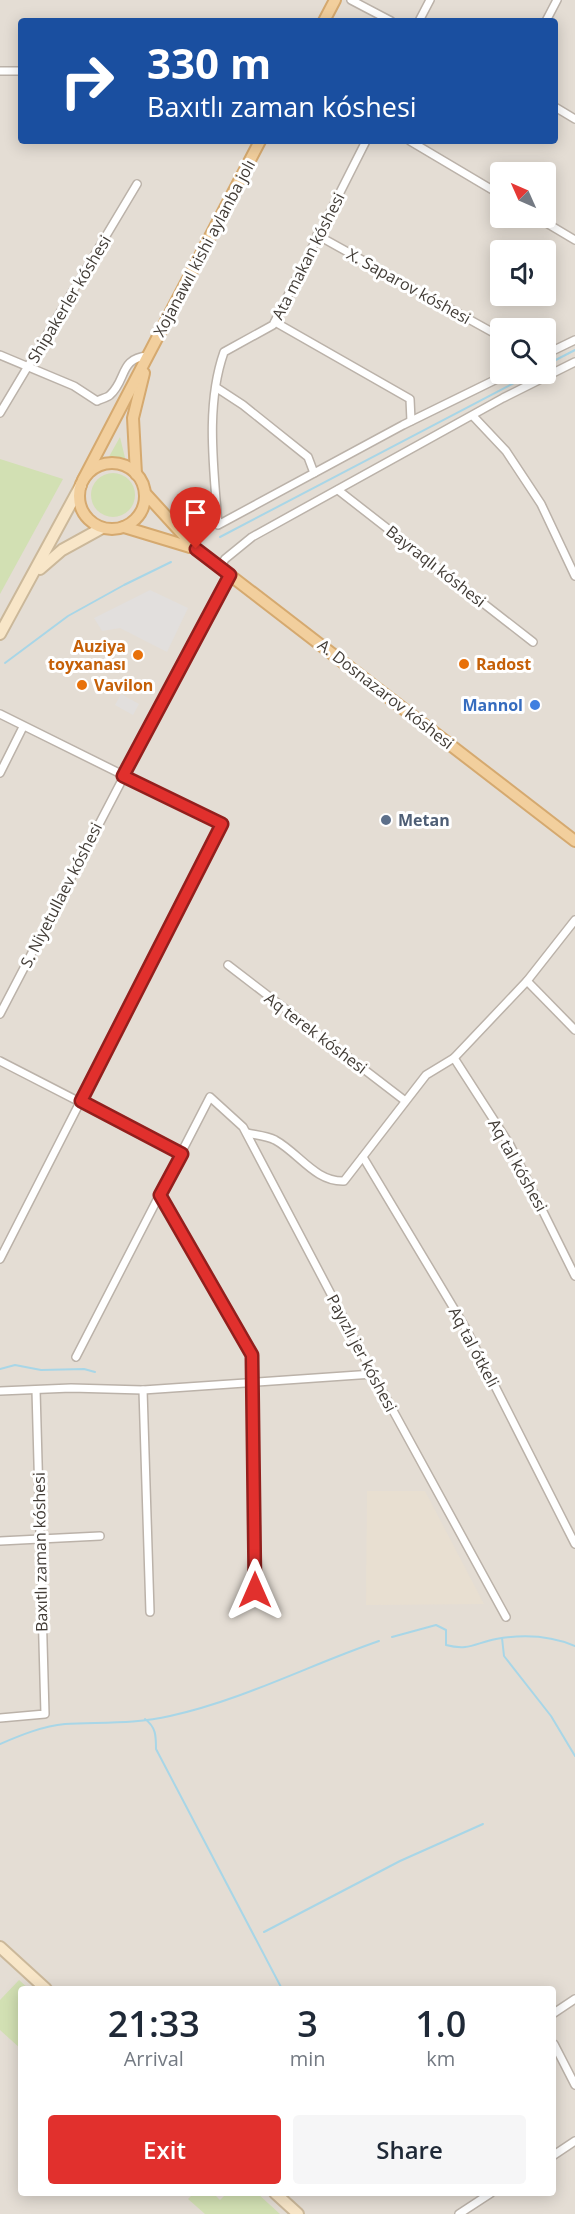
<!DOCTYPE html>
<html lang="en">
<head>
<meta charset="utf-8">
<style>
	:root { --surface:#fff; --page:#f6f6f7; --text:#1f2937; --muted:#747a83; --accent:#e1302d }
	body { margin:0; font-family:"Open Sans",sans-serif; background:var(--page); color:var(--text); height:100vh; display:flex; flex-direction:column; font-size:22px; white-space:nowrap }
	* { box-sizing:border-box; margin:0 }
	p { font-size:20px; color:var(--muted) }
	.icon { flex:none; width:33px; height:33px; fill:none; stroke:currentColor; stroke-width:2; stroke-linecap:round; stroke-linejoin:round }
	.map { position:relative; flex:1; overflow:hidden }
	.sheet { position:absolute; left:18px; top:1986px; width:538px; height:210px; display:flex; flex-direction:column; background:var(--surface); border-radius:6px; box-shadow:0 3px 15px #0003 }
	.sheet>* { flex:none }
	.guide { position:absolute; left:18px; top:18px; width:540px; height:126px; border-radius:6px; box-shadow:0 3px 15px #0003; background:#1a4fa0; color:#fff; overflow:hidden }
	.needle { width:39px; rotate:315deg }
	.buttons { position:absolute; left:490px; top:162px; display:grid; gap:12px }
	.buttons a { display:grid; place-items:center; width:66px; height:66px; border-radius:6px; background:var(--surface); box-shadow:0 3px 15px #0003; font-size:30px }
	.pin { position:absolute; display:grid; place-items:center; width:51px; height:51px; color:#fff; margin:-62px -26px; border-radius:50% 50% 50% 0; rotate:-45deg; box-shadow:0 0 6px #0007 }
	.pin .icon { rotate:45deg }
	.me { position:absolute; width:66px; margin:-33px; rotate:0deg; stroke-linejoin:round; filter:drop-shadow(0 0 4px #0008) }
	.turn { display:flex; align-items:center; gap:21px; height:126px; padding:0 30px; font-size:27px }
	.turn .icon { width:78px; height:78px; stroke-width:2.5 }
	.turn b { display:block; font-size:42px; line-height:51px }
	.eta { display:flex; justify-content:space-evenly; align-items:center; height:102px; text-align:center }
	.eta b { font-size:36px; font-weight:600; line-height:42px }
	.button { display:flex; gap:12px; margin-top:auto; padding:12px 30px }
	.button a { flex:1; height:69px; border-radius:6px; background:var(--accent); color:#fff; font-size:24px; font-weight:600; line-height:69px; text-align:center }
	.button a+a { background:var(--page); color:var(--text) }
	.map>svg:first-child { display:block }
	.residential { fill:#e4ddd4; fill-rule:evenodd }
	.education { fill:#e8dfd1 }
	.green { fill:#d2e0b3 }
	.parking { fill:#e2dfdd }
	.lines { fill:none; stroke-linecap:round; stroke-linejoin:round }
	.stream { stroke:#a8d6e7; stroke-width:2 }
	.minor-casing { stroke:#bbb2a9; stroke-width:10 }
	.secondary-casing { stroke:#cbb89a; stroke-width:14 }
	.primary-casing { stroke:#d5a96f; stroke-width:14 }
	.minor { stroke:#fff; stroke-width:7 }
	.secondary { stroke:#f8e6c8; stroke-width:10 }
	.primary { stroke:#f2cf9d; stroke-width:10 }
	.route-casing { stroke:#921f1d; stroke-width:15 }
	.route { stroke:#e1302d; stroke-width:10 }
	.food-dot { fill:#e8710a; stroke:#fff; stroke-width:2 }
	.shop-dot { fill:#3f7fe0; stroke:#fff; stroke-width:2 }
	.service-dot { fill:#5c6f8a; stroke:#fff; stroke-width:2 }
	.labels { text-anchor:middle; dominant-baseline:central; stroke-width:6; stroke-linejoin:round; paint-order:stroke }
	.street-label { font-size:16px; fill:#423c36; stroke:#fff }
	.food-label { font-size:16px; font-weight:bold; fill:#c56008; stroke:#fff; text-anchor:start }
	.shop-label { font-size:16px; font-weight:bold; fill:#366cbe; stroke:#fff; text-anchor:end }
	.service-label { font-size:16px; font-weight:bold; fill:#4e5e75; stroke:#fff; text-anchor:start }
</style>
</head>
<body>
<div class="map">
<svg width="575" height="2214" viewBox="0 0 575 2214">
	<rect width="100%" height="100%" fill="#f1ece6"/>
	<path class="residential" d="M0 0H575V2214H0ZM21 21H555V141H21ZM501 172H546V218H501ZM501 250H546V296H501ZM501 328H546V374H501ZM21 1989H554V2193H21Z"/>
	<polygon class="education" points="367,1491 425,1491 484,1604 366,1605"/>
	<g class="green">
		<polygon points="120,437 126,462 117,460 106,462"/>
		<polygon points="0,459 63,479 0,594"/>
		<circle cx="113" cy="495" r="22"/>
		<polygon points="19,1980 29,1989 21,1989 21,2049 0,2030 0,2000"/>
		<polygon points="194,2193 213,2193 220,2200 227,2193 257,2193 280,2214 205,2214 188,2199"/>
	</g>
	<g class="parking">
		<polygon points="150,590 188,608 167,652 120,628 102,631 94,618"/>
		<polygon points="121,694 139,704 133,715 115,705"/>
	</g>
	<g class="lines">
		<g class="stream">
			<polyline points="546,365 575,350"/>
			<polyline points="220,537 531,374"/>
			<polyline points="5,663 68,616 124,585 171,562"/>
			<polyline points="0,1369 15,1365 41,1370 84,1369 95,1372"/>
			<path d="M392 1637 436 1625 446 1630V1645C469 1651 475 1643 496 1639 524 1634 549 1635 575 1646"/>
			<polyline points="502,1638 504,1656 551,1716 575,1756"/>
			<path d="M145 1719C156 1727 156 1736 156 1749L282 1989"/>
			<path d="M0 1744C21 1735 43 1726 65 1724 100 1722 136 1724 170 1716 243 1700 309 1665 379 1641"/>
			<polyline points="264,1932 400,1861 483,1824"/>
		</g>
		<g class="minor-casing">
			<g id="minor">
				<polyline points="351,0 391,21"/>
				<polyline points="419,21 430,0"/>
				<polyline points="546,21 557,0"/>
				<polyline points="0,71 21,71"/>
				<polyline points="555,107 575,119"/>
				<path d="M366 141 273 325 224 352C205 406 214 469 218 525L403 425 507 374"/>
				<polyline points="410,141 501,195"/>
				<polyline points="538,218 575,240"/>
				<polyline points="317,235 501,337"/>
				<polyline points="275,322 410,399 411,421"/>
				<polyline points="546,354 575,340"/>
				<path d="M0 355 74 386 97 401C100 399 107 398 110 395 127 380 119 358 148 356"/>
				<polyline points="217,388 243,405 308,457 314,473"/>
				<polyline points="0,413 137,184"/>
				<polyline points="473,416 506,451 541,504 575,576"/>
				<polyline points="338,490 533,642"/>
				<polyline points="220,568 225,559 252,537 503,398 575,362"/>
				<polyline points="0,714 222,824 0,1259"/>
				<polyline points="0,773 23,727"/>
				<polyline points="228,965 404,1100"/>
				<polyline points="527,981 575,1030"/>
				<polyline points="0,1014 229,575"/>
				<polyline points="454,1058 510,1145 575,1276"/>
				<polyline points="0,1061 181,1154"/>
				<path d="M247 1133C256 1135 267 1136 275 1140 299 1153 315 1182 344 1181L426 1075 454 1058 527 981 575 920"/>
				<polyline points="363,1157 465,1327 575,1544"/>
				<polyline points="160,1195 252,1355 255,1590"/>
				<polyline points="76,1357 210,1097 243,1127 373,1374 506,1617"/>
				<polyline points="143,1390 150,1612"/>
				<polyline points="0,1391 71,1388 143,1390 373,1374"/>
				<polyline points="0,1541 100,1536"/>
				<polyline points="0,1718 45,1714 36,1390"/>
				<polyline points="554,2013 575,1999"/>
				<polyline points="554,2044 575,2085"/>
				<polyline points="554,2155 575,2141"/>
				<polyline points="459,2214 491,2193"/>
			</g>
		</g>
		<g class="secondary-casing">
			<g id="secondary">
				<polyline points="40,569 62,550 102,528"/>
				<polyline points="0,634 81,485"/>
				<polyline points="0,1947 46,1989"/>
				<polyline points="275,2193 298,2214"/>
			</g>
		</g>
		<g class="primary-casing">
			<g id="primary">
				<polyline points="324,21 335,0"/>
				<circle cx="112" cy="496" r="33"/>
				<polyline points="136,474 133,418 144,373"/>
				<polyline points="83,480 260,141"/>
				<polyline points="145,493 196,549 575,841"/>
				<polyline points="124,527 190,547"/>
			</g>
		</g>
		<use href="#minor" class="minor"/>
		<use href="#secondary" class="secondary"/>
		<use href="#primary" class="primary"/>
	</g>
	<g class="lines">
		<g class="route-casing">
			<polyline id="route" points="196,549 230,575 123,776 222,824 81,1101 182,1154 160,1195 252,1355 255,1590"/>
		</g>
		<use href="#route" class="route"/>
	</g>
	<g class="food-dot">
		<circle cx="138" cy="655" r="6"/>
		<circle cx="464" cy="664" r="6"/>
		<circle cx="82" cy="685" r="6"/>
	</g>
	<circle class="shop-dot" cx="535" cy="705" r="6"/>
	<circle class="service-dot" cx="386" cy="820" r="6"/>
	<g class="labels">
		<g class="street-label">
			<text transform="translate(204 248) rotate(-62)">Xojanawıl kishi aylanba jolı</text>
			<text transform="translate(308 256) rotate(-63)">Ata makan kóshesi</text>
			<text transform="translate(409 286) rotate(29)">X. Saparov kóshesi</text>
			<text transform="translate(69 299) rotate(-59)">Shipakerler kóshesi</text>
			<text transform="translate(436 566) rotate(38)">Bayraqlı kóshesi</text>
			<text transform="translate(386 694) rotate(38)">A. Dosnazarov kóshesi</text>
			<text transform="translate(61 895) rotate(-63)">S. Niyetullaev kóshesi</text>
			<text transform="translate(316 1033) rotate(37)">Aq terek kóshesi</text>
			<text transform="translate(518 1165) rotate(61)">Aq tal kóshesi</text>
			<text transform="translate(474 1347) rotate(62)">Aq tal ótkeli</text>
			<text transform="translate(362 1353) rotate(62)">Payızlı jer kóshesi</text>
			<text transform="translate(40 1552) rotate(-91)">Baxıtlı zaman kóshesi</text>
		</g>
		<g class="food-label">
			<text x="126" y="646" text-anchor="end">Auziya<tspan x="126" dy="18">toyxanası</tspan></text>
			<text x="476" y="664">Radost</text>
			<text x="94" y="685">Vavilon</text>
		</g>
		<g class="shop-label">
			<text x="523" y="705">Mannol</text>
		</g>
		<g class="service-label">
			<text x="398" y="820">Metan</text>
		</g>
	</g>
</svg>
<div class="buttons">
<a><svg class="needle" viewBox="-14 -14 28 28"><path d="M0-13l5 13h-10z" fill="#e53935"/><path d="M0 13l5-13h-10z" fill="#747a83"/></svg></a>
<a><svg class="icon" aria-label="sound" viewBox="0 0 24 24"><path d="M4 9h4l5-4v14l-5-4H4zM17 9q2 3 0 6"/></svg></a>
<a><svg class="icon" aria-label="search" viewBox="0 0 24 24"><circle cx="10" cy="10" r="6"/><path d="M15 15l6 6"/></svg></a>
</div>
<div class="pin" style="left:196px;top:549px;background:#d93025"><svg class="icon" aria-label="arrive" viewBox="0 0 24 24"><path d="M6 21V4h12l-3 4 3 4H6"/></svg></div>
<svg class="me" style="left:255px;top:1590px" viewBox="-20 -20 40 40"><path d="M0-17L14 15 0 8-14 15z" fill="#e1302d" stroke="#fff" stroke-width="4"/></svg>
<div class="guide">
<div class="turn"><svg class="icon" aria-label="right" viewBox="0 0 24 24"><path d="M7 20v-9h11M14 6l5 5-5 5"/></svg><div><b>330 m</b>Baxıtlı zaman kóshesi</div></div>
</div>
<section class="sheet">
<div class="eta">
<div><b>21:33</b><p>Arrival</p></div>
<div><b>3</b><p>min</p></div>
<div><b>1.0</b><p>km</p></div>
</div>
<div class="button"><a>Exit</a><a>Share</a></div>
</section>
</div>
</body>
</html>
